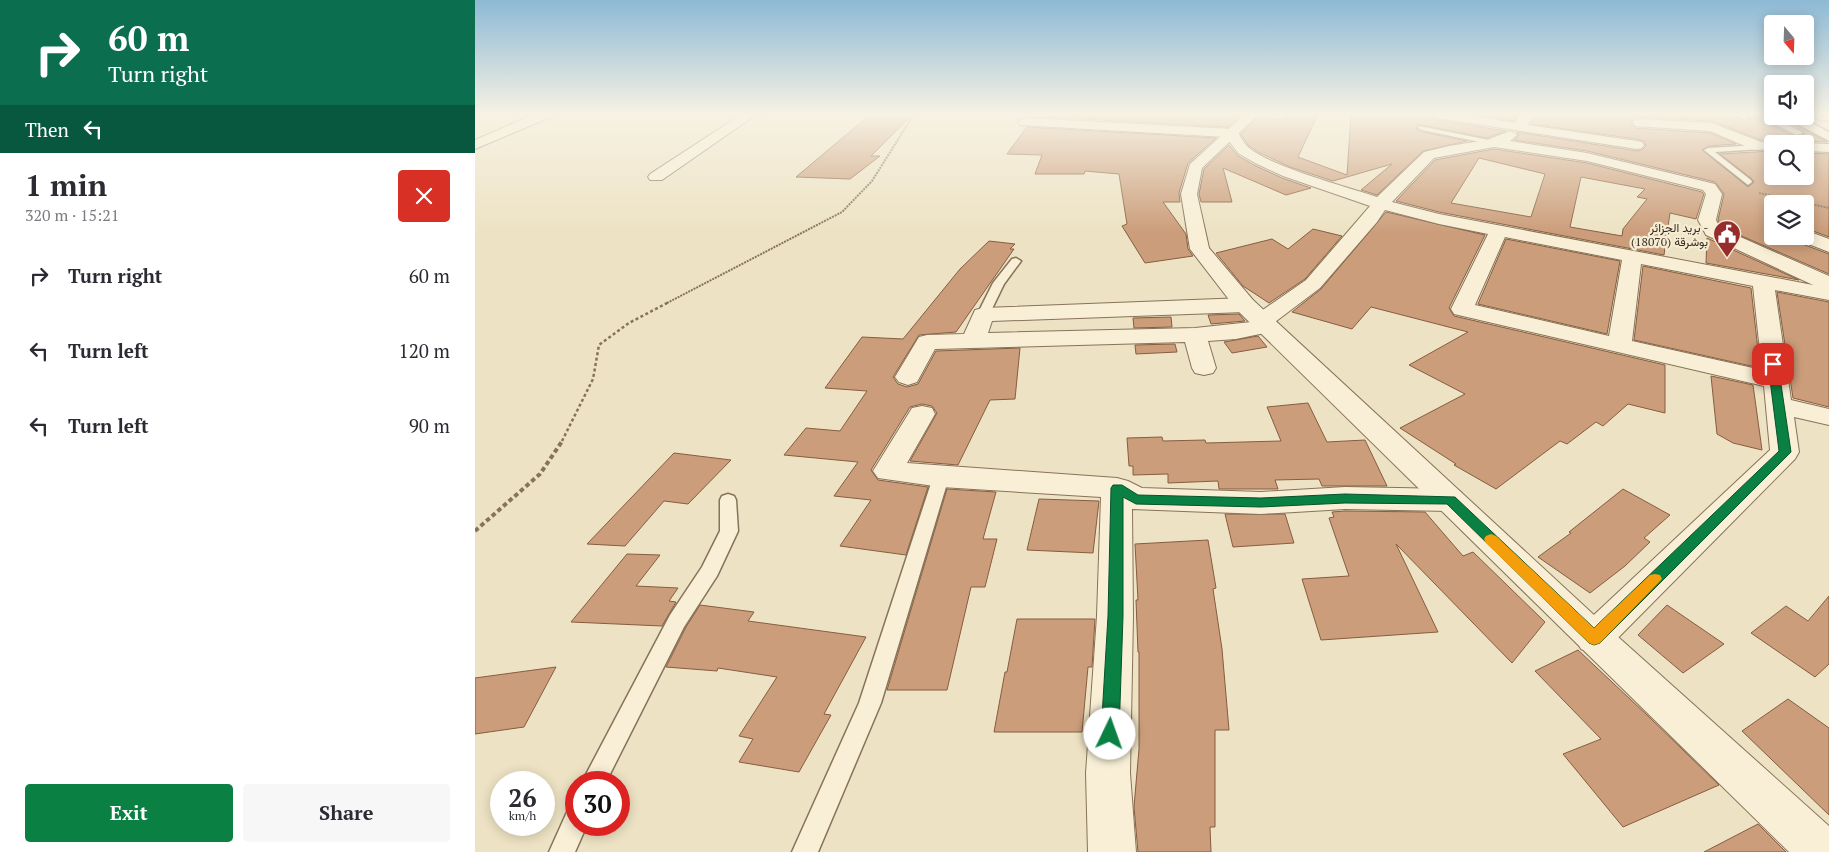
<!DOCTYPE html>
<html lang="en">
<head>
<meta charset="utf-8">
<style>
	:root { --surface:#fff; --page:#f7f7f7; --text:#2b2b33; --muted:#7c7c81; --accent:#0b8043 }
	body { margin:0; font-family:"PT Serif",Vazirmatn,serif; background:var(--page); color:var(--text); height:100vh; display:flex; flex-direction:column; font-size:19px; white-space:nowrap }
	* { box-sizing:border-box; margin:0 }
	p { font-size:16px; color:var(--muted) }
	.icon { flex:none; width:28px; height:28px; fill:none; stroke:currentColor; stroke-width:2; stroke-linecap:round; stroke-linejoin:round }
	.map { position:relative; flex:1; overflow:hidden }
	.side { display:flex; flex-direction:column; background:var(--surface); width:475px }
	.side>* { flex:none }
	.top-card { background:#0b6e4f; color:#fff; overflow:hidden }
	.needle { width:32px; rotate:161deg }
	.buttons { position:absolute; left:1289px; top:15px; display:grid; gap:10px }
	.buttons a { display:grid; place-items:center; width:50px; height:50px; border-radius:5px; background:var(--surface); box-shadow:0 2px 12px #0003; font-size:25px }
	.speed { position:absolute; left:15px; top:771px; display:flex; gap:10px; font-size:25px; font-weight:700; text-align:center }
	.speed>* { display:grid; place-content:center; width:65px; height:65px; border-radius:50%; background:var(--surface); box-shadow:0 2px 12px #0003; line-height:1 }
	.speed small { font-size:12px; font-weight:400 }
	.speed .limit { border:8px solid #d22; background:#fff; color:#111 }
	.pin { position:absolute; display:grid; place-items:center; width:42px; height:42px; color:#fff; margin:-21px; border-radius:10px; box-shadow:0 2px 8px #0006 }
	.me { position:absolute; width:55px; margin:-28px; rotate:3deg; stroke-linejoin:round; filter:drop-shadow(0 0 4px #0008) }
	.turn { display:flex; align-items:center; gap:18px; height:105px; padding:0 25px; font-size:22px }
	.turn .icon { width:65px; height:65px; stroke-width:2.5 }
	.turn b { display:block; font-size:35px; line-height:42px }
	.then { display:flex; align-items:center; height:48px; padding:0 25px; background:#0003; gap:10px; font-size:19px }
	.round { display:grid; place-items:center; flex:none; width:52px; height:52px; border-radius:5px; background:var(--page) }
	.overview { display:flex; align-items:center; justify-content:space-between; height:85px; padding:0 25px }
	h1 { font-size:30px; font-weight:600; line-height:38px }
	.primary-button { display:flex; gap:10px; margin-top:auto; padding:10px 25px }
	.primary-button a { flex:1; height:58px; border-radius:5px; background:var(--accent); color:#fff; font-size:20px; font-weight:600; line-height:58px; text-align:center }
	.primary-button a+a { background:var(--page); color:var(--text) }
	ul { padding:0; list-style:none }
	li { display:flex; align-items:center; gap:15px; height:75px; padding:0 25px }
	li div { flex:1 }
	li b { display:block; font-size:19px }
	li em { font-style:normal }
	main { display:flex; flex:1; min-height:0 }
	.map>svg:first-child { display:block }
	.building { fill:#cb9d7a; stroke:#865d40; fill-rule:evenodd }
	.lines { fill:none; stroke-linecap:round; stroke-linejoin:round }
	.service-casing { stroke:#87735a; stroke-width:3 }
	.minor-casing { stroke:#87735a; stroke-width:2 }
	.tertiary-casing { stroke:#87735a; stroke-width:2 }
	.secondary-casing { stroke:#69543d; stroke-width:2 }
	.path-far2 { stroke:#87735a; stroke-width:2; stroke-dasharray:2 1; stroke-linecap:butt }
	.path-far1 { stroke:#87735a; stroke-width:2.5; stroke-dasharray:3 2.5; stroke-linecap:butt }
	.path { stroke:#87735a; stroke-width:4; stroke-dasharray:4.5 3; stroke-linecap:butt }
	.service { fill:#f8efd6; fill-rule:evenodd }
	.minor { fill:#f8efd6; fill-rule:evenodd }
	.tertiary { fill:#f8efd6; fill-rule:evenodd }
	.secondary { fill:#f8efd6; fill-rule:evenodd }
	.route { fill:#0b8043; stroke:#07532c }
	.slow { fill:#f59e0b }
	.labels { text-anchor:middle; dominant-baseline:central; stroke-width:4.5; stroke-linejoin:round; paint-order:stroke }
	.far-poi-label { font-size:12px; fill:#382b1e; stroke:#f5ecd3; text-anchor:end }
</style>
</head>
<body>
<main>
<section class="side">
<div class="top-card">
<div class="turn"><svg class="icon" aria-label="right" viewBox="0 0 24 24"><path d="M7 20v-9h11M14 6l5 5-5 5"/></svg><div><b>60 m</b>Turn right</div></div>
<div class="then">Then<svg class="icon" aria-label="left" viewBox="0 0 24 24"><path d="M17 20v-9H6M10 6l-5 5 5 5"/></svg></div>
</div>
<div class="overview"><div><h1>1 min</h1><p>320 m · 15:21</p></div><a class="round" style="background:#d93025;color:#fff"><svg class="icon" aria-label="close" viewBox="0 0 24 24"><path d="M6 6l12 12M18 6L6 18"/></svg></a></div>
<ul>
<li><svg class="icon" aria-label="right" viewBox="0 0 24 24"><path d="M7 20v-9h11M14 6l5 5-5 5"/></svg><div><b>Turn right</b></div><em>60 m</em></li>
<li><svg class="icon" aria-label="left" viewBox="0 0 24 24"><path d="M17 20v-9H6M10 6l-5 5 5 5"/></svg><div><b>Turn left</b></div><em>120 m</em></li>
<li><svg class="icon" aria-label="left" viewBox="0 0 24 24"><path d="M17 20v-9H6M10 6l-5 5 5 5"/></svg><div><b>Turn left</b></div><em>90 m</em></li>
</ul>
<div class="primary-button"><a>Exit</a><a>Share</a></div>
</section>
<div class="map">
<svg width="1354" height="852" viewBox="0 0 1354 852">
	<rect width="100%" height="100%" fill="#ede2c3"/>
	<g class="building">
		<polygon points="396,114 438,114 396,156 405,156 375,179 321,177"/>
		<polygon points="580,114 747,114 765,116 753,127 572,117 578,117"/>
		<polygon points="809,114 843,114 823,157 872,175 876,114 954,114 962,120 1031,131 1012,138 943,124 941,129 947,132 992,141 948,151 902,195 886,190 917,164 858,181 815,167 783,152 773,145 766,134 783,117 809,120"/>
		<polygon points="998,114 1044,114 1039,121"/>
		<polygon points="1061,114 1251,114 1272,121 1273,114 1288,114 1289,121 1320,137 1330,134 1329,131 1302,116 1305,116 1352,142 1330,141 1324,144 1306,144 1298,139 1286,140 1237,121 1165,117 1158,119 1156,124 1160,128 1235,133 1261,144 1233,146 1227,150 1273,187 1279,182 1277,179 1245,154 1298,151 1298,176 1330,176 1330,153 1354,154 1354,237 1330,228 1330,204 1298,204 1298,236 1319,236 1322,242 1354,254 1354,274 1246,227 1243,220 1249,194 1240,182 1112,151 1039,140 1044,135 1041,132 1162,151 1167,150 1171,146 1169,141 1162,139 1056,124"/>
		<polygon points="552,127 741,138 713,163 704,193 705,202 688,202 711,234 713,249 718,256 670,263 647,226 652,224 644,174 610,171 609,174 560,174 567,155 532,154"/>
		<polygon points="754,145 762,155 779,165 807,178 836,188 811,195 748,168 757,202 726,202 724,194 729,169"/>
		<path d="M1019 149 1112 163 1227 192 1229 194 1221 219 1195 213 1189 255 964 212 921 201 960 160ZM1004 158 1070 174 1056 217 976 203ZM1106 177 1170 189 1162 197 1172 199 1148 229 1147 236 1095 227Z"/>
		<polygon points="911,212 1010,235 974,308 979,316 1190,365 1190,413 1153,404 1128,426 1121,422 1092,444 1085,441 1021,489 979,465 981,464 925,428 990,394 934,365 993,332 896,307 877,329 817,312 846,289"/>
		<polygon points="838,229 867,236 830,279 794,303 768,286 741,253 797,239 813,249"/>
		<polygon points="1232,238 1324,280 1231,263"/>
		<polygon points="1031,239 1145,261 1132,334 1003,304"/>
		<polygon points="514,241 540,244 535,249 539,249 481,332 444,335 418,377 423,384 432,387 443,384 461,351 545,348 540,399 515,400 483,465 435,461 462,413 457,406 447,404 435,407 396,470 403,480 453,487 431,555 365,546 396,500 359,496 383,462 309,455 331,428 365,431 392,391 350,388 387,337 428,339 485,269"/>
		<polygon points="1168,266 1276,288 1285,368 1159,340"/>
		<polygon points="1302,292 1354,302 1354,407 1318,398"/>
		<polygon points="764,314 770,321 736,324 733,315"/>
		<polygon points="696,317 697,327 659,328 658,318"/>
		<polygon points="783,336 792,347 757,353 749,342"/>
		<polygon points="700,344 702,352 661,354 660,345"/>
		<polygon points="1236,376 1278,385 1287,450 1258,443 1242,434"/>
		<polygon points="833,403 852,442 890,440 912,486 847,486 844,479 800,480 803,489 744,489 743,481 693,483 693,474 658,475 658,466 654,466 652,438 687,437 688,441 730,440 731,443 806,441 792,407"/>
		<polygon points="199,453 256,460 213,504 189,501 150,546 112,544"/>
		<polygon points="472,489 521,492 508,539 522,539 510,587 496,587 472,690 412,690"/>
		<polygon points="1148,489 1195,515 1169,538 1175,542 1150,566 1115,593 1063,557 1096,533 1094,532"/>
		<polygon points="564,499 624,501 618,553 552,550"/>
		<polygon points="870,511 950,512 988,556 998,552 1070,622 1037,663 921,544 963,632 846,640 827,579 874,576 854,518 859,517 857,512"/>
		<polygon points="750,514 810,514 819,543 758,547"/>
		<polygon points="733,540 741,588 738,589 747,649 754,730 740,730 740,827 735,827 736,852 663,852 659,807 664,749 664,652 663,652 661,600 663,600 660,544"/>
		<polygon points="152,554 185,555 161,586 203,588 194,601 201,602 187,626 96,622"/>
		<polygon points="1354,596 1354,664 1340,677 1276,633 1311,606 1333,621"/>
		<polygon points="225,605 279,612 273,621 391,637 349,714 356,715 324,772 264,762 278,739 264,736 302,677 243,668 242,671 191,667 211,627"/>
		<polygon points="1192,605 1249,644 1208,673 1163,635"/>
		<polygon points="542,619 620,619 617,667 613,667 607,732 519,732 530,672 532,672"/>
		<polygon points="1103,650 1173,716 1244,785 1148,827 1088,754 1126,739 1060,671"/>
		<polygon points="81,667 49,727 0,734 0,678"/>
		<polygon points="1313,699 1354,728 1354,815 1267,731"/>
		<polygon points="1283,824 1311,852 1229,852"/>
	</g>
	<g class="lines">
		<g class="service-casing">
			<g id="service">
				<polygon points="1290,115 1296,115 1328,133 1321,135 1290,119"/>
				<polygon points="944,126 1019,141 1023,143 1019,145 947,130 943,128"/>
				<polygon points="1284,145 1287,145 1287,149 1240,152 1276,180 1277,182 1273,185 1229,150 1233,148"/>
				<polygon points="541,258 546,261 529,284 514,315 512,318 504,318 502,315 518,283 537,259"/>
				<polygon points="466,472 472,473 474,477 406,703 343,852 317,852 384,703 458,477 460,473"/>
				<polygon points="253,494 259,496 261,500 263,531 242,576 209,627 131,782 107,782 195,615 227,567 245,531 245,500 247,496"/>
				<polygon points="101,809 101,825 112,825 100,852 74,852 92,812"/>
			</g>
		</g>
		<g class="minor-casing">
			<g id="minor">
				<polygon points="267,114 282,114 187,180 175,180 173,177 175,174"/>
				<polygon points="956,114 986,114 1040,123 1046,114 1059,114 1053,125 1162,141 1167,142 1169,145 1167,148 1162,149 962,118"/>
				<path d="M1333 114H1354V120C1348 121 1336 119 1333 114Z"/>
				<path d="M550 118 757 129 762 130C765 135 767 141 772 146 792 166 873 187 902 197L949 152 974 146 1012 140 1035 131 1042 135 1035 141 1112 153 1240 184 1247 194 1241 220 1245 228 1354 276V300L1300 290 1316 400 1354 409V425L1319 417 1324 452 1320 459 1132 649 1119 654 1106 649 1100 638 1106 627 1295 450 1289 386 979 314 976 309 1013 234 964 224 910 210 902 222 845 288 800 322 803 326 800 331 761 339 733 341 741 368 738 373 729 375 720 373 717 368 710 342 460 349 442 382 433 385 424 382 420 377 444 337 452 335 489 334 500 310 508 308 770 298 778 300 781 305 778 310 770 312 517 321 513 333 720 328 776 322 779 316 831 280 895 206 808 176 780 163 763 153 751 137 545 125 543 122ZM1019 147 1112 161 1228 190 1231 194 1223 220 1231 235 1338 285 964 214 917 202 959 158ZM1030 237 1147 260 1134 336 1000 305ZM1166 264 1278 286 1287 370 1157 341Z"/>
				<polygon points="1165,119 1237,123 1286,142 1298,141 1304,144 1298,144 1298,149 1279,150 1235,131 1160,126 1158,123 1160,120"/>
				<polygon points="1330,143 1354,144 1354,152 1330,151 1330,144 1326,144"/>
				<polygon points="1330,230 1354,239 1354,252 1323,240 1321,236 1330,236"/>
				<polygon points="447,406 457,408 460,414 432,463 642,478 653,481 667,488 786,492 870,487 975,489 986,492 990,500 986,508 975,511 870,509 786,514 657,509 658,616 655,773 661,852 613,852 611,773 622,616 626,497 466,487 403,478 398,471 437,408"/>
			</g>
		</g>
		<g class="tertiary-casing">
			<g id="tertiary">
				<polygon points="60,114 77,114 76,117 0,149 0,140"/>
				<polygon points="770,114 784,114 727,168 722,194 734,248 778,300 1132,627 1354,826 1354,852 1314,852 762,310 715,249 706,194 715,164"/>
			</g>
		</g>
		<g class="secondary-casing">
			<polygon id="secondary" points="1307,116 1324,116 1354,132 1354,141"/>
		</g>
		<g class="path-far2">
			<polyline points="1261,116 1278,114"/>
			<polyline points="1284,193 1354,208"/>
			<polyline points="192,303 367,212 397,181 439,114"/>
		</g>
		<polyline class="path-far1" points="87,441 118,379 124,345 154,323 194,302"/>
		<polyline class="path" points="0,531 65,474 88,440"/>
		<use href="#service" class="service"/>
		<use href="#minor" class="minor"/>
		<use href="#tertiary" class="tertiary"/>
		<use href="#secondary" class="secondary"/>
	</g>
	<linearGradient id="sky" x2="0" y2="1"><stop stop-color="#8db9d5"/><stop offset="0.49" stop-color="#f7f2e4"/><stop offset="1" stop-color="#f7f2e4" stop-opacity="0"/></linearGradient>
	<rect width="1354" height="233" fill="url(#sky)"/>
	<polygon class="route" points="1298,361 1303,364 1316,452 1125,643 1119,645 1114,643 972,504 870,503 786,507 661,504 648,497 648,616 644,734 641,739 635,742 629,739 626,734 633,616 636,488 638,485 647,485 663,495 786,498 870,494 980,497 1119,628 1304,451 1293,364"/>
	<polygon class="slow" points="1016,534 1021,536 1119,628 1175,575 1180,574 1185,575 1187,579 1125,643 1119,645 1114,643 1011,543 1009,539 1011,536"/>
	<defs>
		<g id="civic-pin" transform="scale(1.4375)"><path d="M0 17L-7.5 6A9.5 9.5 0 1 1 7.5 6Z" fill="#962c2b" stroke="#f5ecd3"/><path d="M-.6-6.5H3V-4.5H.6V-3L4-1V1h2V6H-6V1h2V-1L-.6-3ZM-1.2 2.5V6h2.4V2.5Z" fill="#fff"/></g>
	</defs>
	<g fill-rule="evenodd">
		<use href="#civic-pin" x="1252" y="234"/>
	</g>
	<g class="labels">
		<g class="far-poi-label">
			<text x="1233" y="227">بريد الجزائر -<tspan x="1233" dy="14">بوشرقة (18070)</tspan></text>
		</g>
	</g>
</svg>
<div class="buttons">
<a><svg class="needle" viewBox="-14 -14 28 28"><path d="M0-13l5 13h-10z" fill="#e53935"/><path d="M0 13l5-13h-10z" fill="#7c7c81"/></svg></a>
<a><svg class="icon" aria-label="sound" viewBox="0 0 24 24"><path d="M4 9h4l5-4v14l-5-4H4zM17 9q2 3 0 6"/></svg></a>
<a><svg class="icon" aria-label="search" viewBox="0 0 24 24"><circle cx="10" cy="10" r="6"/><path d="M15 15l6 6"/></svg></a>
<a><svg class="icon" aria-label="layers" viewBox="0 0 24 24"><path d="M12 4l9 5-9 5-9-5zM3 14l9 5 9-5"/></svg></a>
</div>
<div class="speed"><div>26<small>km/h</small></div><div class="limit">30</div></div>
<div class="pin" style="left:1298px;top:364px;background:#d93025"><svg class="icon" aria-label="arrive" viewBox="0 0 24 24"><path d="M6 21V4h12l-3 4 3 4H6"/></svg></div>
<svg class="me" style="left:635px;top:734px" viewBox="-20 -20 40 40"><circle r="19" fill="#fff"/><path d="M0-13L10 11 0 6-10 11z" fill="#0b8043"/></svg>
</div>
</main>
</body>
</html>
